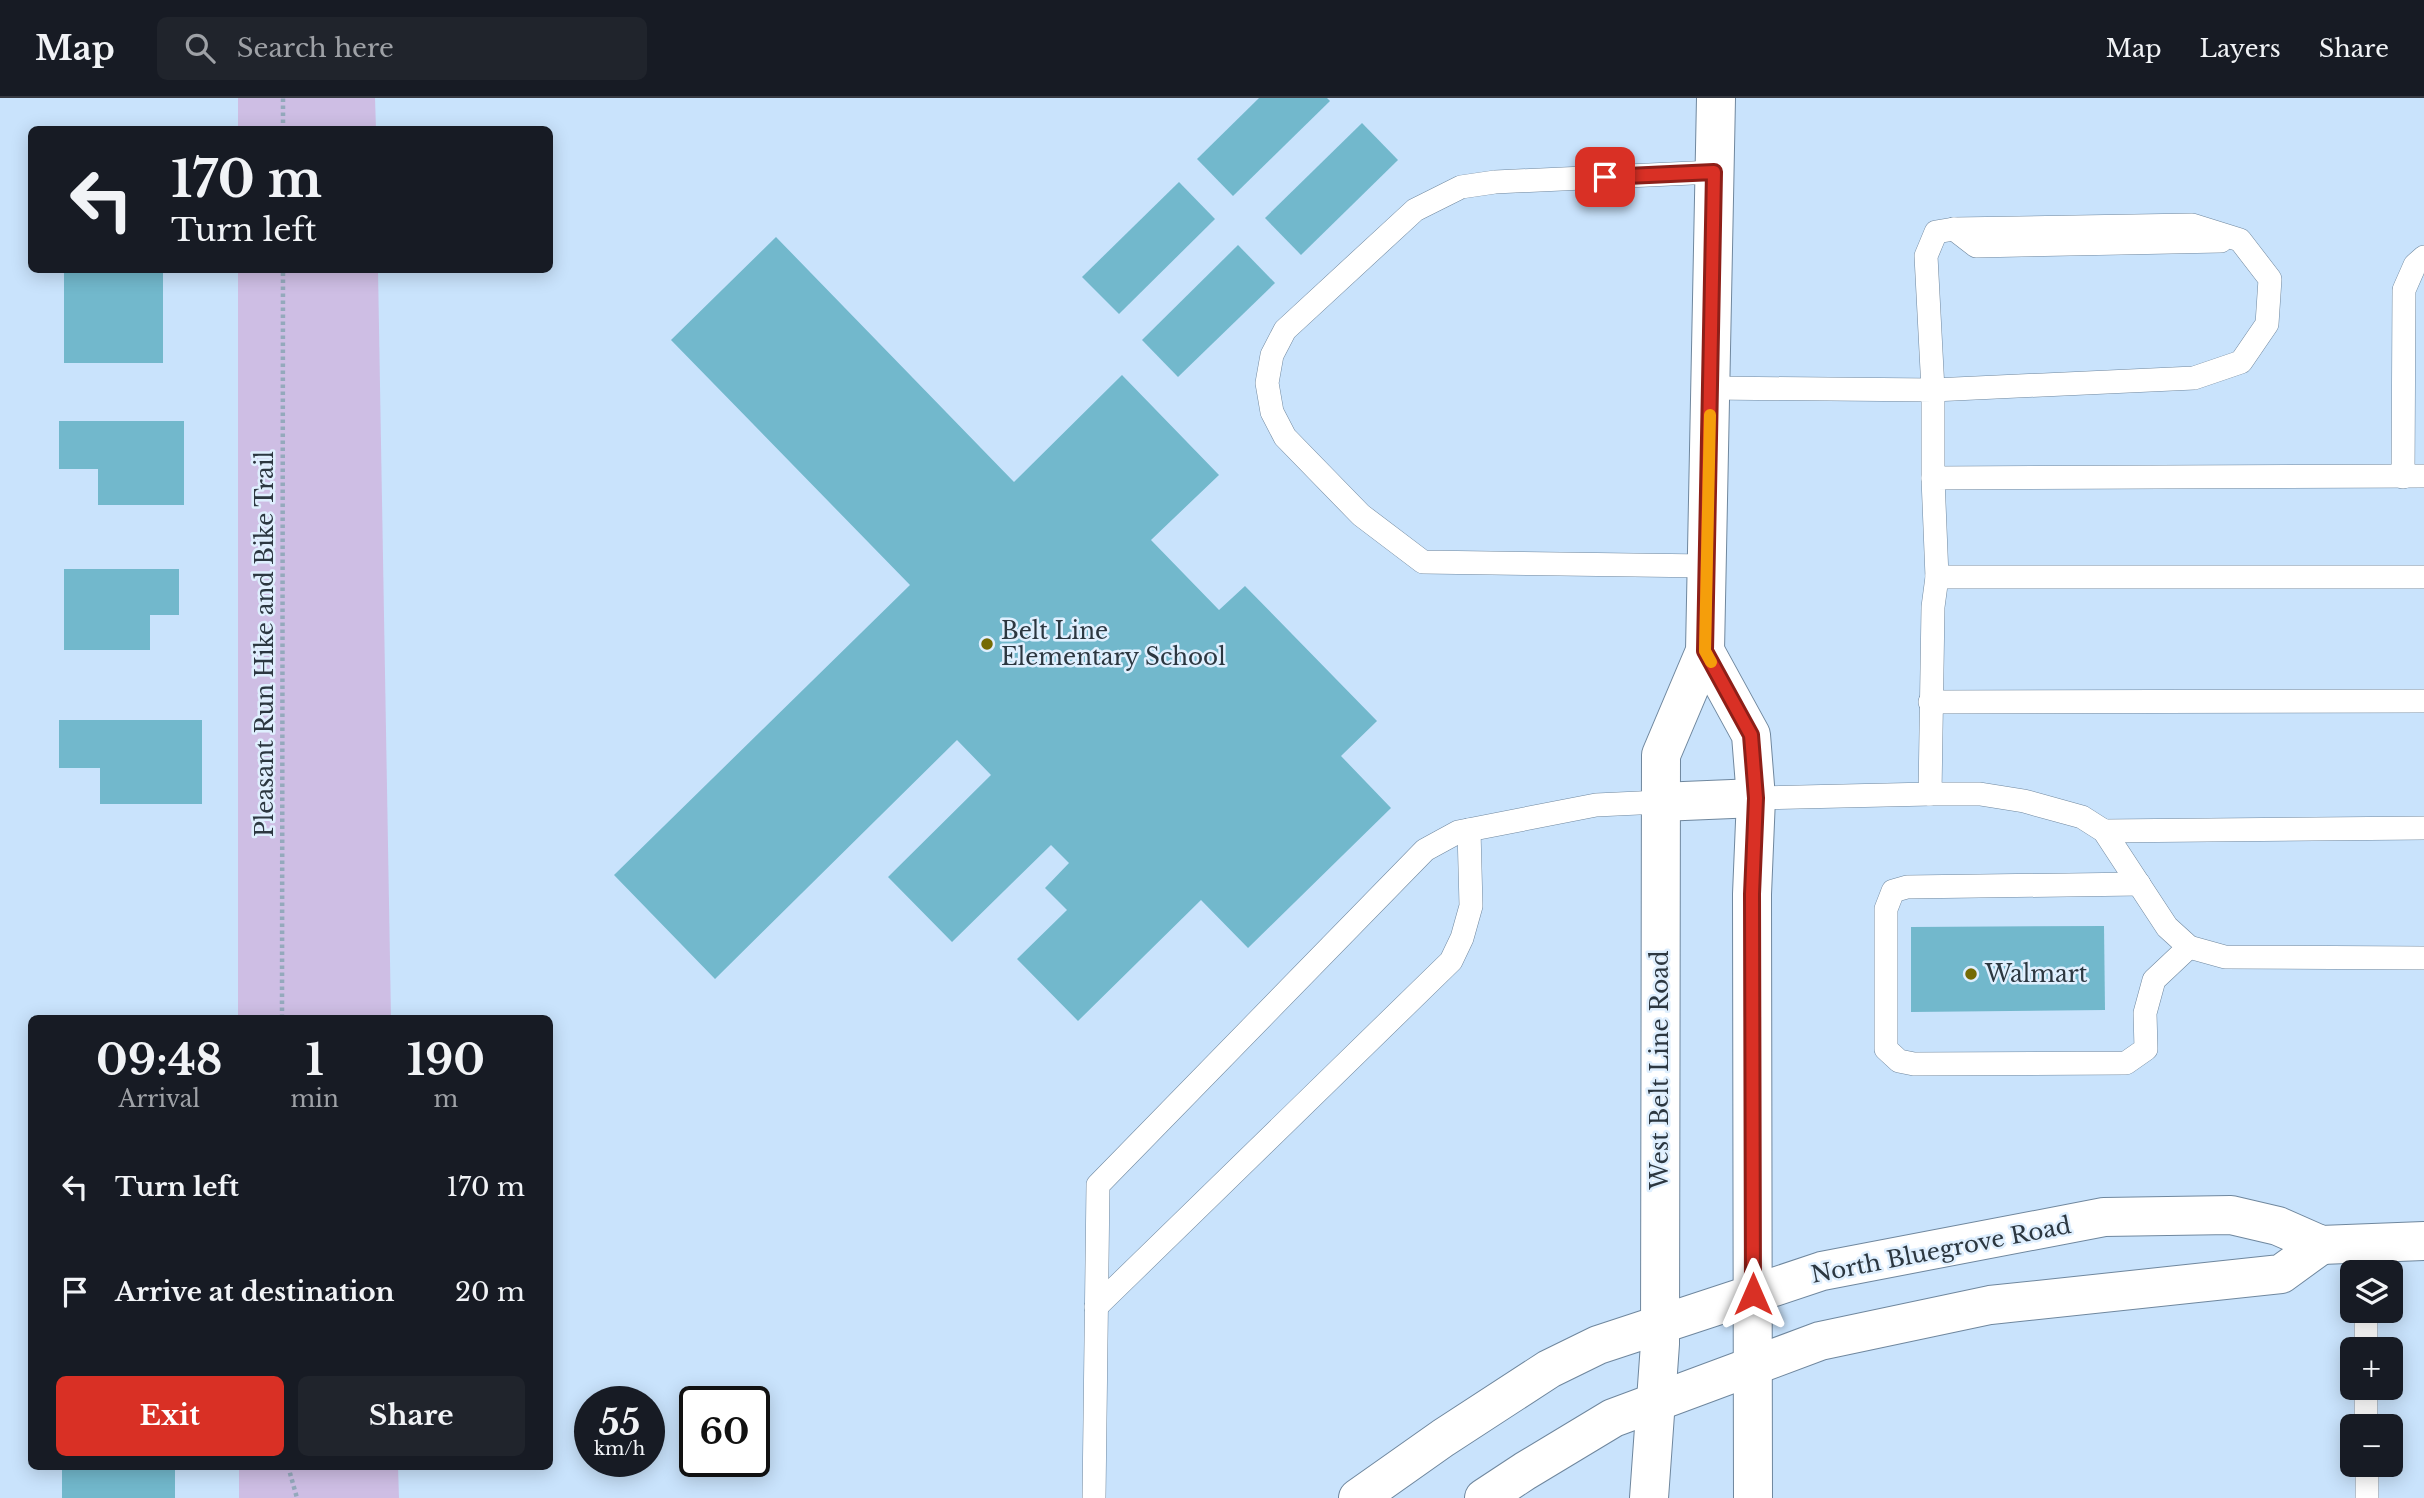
<!DOCTYPE html>
<html lang="en">
<head>
<meta charset="utf-8">
<style>
	:root { --surface:#171b24; --page:#20242c; --text:#f1f3f6; --muted:#9ea1a6; --line:#363941; --accent:#d93025 }
	body { margin:0; font-family:"Libre Baskerville",serif; background:var(--page); color:var(--text); height:100vh; display:flex; flex-direction:column; font-size:26px; white-space:nowrap }
	* { box-sizing:border-box; margin:0 }
	p { font-size:23px; color:var(--muted) }
	.icon { flex:none; width:38px; height:38px; fill:none; stroke:currentColor; stroke-width:2; stroke-linecap:round; stroke-linejoin:round }
	.map { position:relative; flex:1; overflow:hidden }
	.details { position:absolute; left:28px; top:917px; width:525px; height:455px; display:flex; flex-direction:column; background:var(--surface); border-radius:10px; box-shadow:0 4px 18px #0003 }
	.details>* { flex:none }
	.hud { position:absolute; left:28px; top:28px; width:525px; height:147px; border-radius:10px; box-shadow:0 4px 18px #0003; background:#171b24; color:var(--text); overflow:hidden }
	.controls { position:absolute; left:2340px; top:1162px; display:grid; gap:14px }
	.controls a { display:grid; place-items:center; width:63px; height:63px; border-radius:10px; background:var(--surface); box-shadow:0 4px 18px #0003; font-size:35px }
	.speed { position:absolute; left:574px; top:1288px; display:flex; gap:14px; font-size:35px; font-weight:700; text-align:center }
	.speed>* { display:grid; place-content:center; width:91px; height:91px; border-radius:50%; background:var(--surface); box-shadow:0 4px 18px #0003; line-height:1 }
	.speed small { font-size:18px; font-weight:400 }
	.speed .limit { border:4px solid #111; border-radius:10px; background:#fff; color:#111 }
	.pin { position:absolute; display:grid; place-items:center; width:60px; height:60px; color:#fff; margin:-30px; border-radius:14px; box-shadow:0 4px 10px #0006 }
	.me { position:absolute; width:77px; margin:-38px; rotate:0deg; stroke-linejoin:round; filter:drop-shadow(0 0 5px #0008) }
	.turn { display:flex; align-items:center; gap:24px; height:147px; padding:0 28px; font-size:32px }
	.turn .icon { width:91px; height:91px; stroke-width:2.5 }
	.turn b { display:block; font-size:49px; line-height:60px }
	.eta { display:flex; justify-content:space-evenly; align-items:center; height:119px; text-align:center }
	.eta b { font-size:42px; font-weight:700; line-height:49px }
	.cta { display:flex; gap:14px; margin-top:auto; padding:14px 28px }
	.cta a { flex:1; height:80px; border-radius:10px; background:var(--accent); color:#fff; font-size:28px; font-weight:700; line-height:80px; text-align:center }
	.cta a+a { background:var(--page); color:var(--text) }
	ul { padding:0; list-style:none }
	li { display:flex; align-items:center; gap:21px; height:105px; padding:0 28px }
	li div { flex:1 }
	li b { display:block; font-size:26px }
	li em { font-style:normal }
	header { display:flex; align-items:center; gap:42px; box-sizing:border-box; height:98px; padding:0 35px; background:var(--surface); border-bottom:2px solid var(--line) }
	header strong { font-size:33px }
	nav { display:flex; gap:38px; margin-inline-start:auto; font-size:24px }
	.search { width:490px; height:63px; background:var(--page); display:flex; align-items:center; gap:18px; box-sizing:border-box; padding:0 24px; border-radius:10px; color:var(--muted); font-size:26px }
	.map>svg:first-child { display:block }
	.green { fill:#cebee4 }
	.building { fill:#72b8cc }
	.lines { fill:none; stroke-linecap:round; stroke-linejoin:round }
	.service-casing { stroke:#6f879e; stroke-width:24 }
	.tertiary-casing { stroke:#6f879e; stroke-width:40 }
	.secondary-casing { stroke:#6f879e; stroke-width:40 }
	.primary-casing { stroke:#6f879e; stroke-width:40 }
	.path { stroke:#94a9bc; stroke-width:4.5; stroke-dasharray:3.5 3.5; stroke-linecap:butt }
	.service { stroke:#fff; stroke-width:23 }
	.tertiary { stroke:#fff; stroke-width:38 }
	.secondary { stroke:#fff; stroke-width:38 }
	.primary { stroke:#fff; stroke-width:38 }
	.route-casing { stroke:#8d1f18; stroke-width:18 }
	.route { stroke:#d93025; stroke-width:12 }
	.slow { stroke:#f59e0b; stroke-width:12 }
	.poi-dot { fill:#756b04; stroke:#dfeffe; stroke-width:2.5 }
	.labels { text-anchor:middle; dominant-baseline:central; stroke-width:5; stroke-linejoin:round; paint-order:stroke }
	.poi-label { font-size:23px; fill:#2c3740; stroke:#dfeffe; text-anchor:start }
	.street-label { font-size:23px; fill:#2c3740; stroke:#dfeffe }
</style>
</head>
<body>
<header>
<strong>Map</strong>
<div class="search"><svg class="icon" aria-label="search" viewBox="0 0 24 24"><circle cx="10" cy="10" r="6"/><path d="M15 15l6 6"/></svg>Search here</div>
<nav><a>Map</a><a>Layers</a><a>Share</a></nav>
</header>
<div class="map">
<svg width="2424" height="1400" viewBox="0 0 2424 1400">
	<rect width="100%" height="100%" fill="#c9e3fc"/>
	<g class="green">
		<polygon points="238,0 375,0 376,31 238,31"/>
		<polygon points="238,172 378,172 391,920 238,920"/>
		<polygon points="239,1369 398,1369 399,1400 239,1400"/>
	</g>
	<g class="building">
		<polygon points="1259,0 1327,0 1330,3 1233,98 1197,61"/>
		<polygon points="1362,25 1398,62 1301,157 1265,120"/>
		<polygon points="1179,84 1215,121 1119,216 1082,179"/>
		<polygon points="776,139 1014,384 1122,277 1219,377 1151,442 1219,512 1245,488 1377,623 1341,658 1391,710 1248,850 1201,802 1078,923 1017,861 1067,812 1045,790 1069,765 1051,747 952,844 888,779 991,677 957,642 715,881 614,777 910,487 671,242"/>
		<polygon points="1238,147 1275,185 1178,279 1142,242"/>
		<rect x="64" y="172" width="99" height="93"/>
		<polygon points="59,323 184,323 184,407 98,407 98,371 59,371"/>
		<polygon points="64,471 179,471 179,517 150,517 150,552 64,552"/>
		<polygon points="59,622 202,622 202,706 100,706 100,670 59,670"/>
		<polygon points="2104,828 2105,912 1911,914 1911,829"/>
		<rect x="62" y="1371" width="113" height="29"/>
	</g>
	<g class="lines">
		<g class="service-casing">
			<g id="service">
				<polygon points="2192,127 2240,142 2270,181 2267,226 2241,264 2194,280 1933,292 1926,158 1936,134 1954,131"/>
				<polyline points="1954,131 1976,148 2221,143"/>
				<polyline points="1710,290 1933,292 1933,380"/>
				<polyline points="2403,379 2404,192 2415,167 2424,159"/>
				<polyline points="1707,468 1423,464 1361,417 1285,339 1272,314 1267,285 1272,257 1285,232 1415,112 1461,89 1495,84 1714,74"/>
				<polyline points="1937,479 2424,479"/>
				<polyline points="1930,604 2424,603"/>
				<polyline points="1930,696 1980,696 2024,703 2082,719 2104,733 2167,829 2189,849 2225,859 2424,860"/>
				<polyline points="1756,700 1930,696 1933,509 1937,479 1933,380 2424,378"/>
				<polyline points="2104,733 2424,730"/>
				<polyline points="2139,786 1907,789 1893,793 1886,811 1886,951 1899,963 1914,966 2126,965 2146,951 2145,915 2154,882 2189,849"/>
				<polyline points="2366,1146 2366,1174"/>
				<polyline points="1096,1209 1451,863 1462,840 1471,808 1469,732"/>
				<polyline points="2366,1213 2366,1251"/>
				<polyline points="2366,1290 2366,1328"/>
				<polyline points="2367,1367 2367,1400"/>
				<polyline points="1094,1400 1098,1087 1425,752 1458,734 1596,707 1660,704"/>
			</g>
		</g>
		<g class="tertiary-casing">
			<g id="tertiary">
				<polyline points="1753,1196 1822,1173 2104,1119 2231,1117 2278,1128 2321,1147 2424,1143"/>
				<polyline points="1753,1268 1820,1243 1990,1207 2281,1176 2321,1147"/>
			</g>
		</g>
		<g class="secondary-casing">
			<g id="secondary">
				<polyline points="1358,1400 1443,1340 1549,1271 1598,1247 1753,1196"/>
				<polyline points="1484,1400 1525,1373 1613,1320 1753,1268"/>
			</g>
		</g>
		<g class="primary-casing">
			<g id="primary">
				<polyline points="1705,553 1751,637 1756,700 1752,796 1753,1400"/>
				<polyline points="1660,704 1756,700"/>
				<polyline points="1649,1400 1660,1246 1661,657 1705,553 1716,0"/>
			</g>
		</g>
		<g class="path">
			<polyline points="283,32 283,0"/>
			<polyline points="282,920 283,172"/>
			<polyline points="288,1368 297,1400"/>
		</g>
		<use href="#service" class="service"/>
		<use href="#tertiary" class="tertiary"/>
		<use href="#secondary" class="secondary"/>
		<use href="#primary" class="primary"/>
	</g>
	<g class="lines">
		<g class="route-casing">
			<polyline id="route" points="1605,79 1714,74 1705,553 1751,637 1756,700 1752,796 1753,1196"/>
		</g>
		<use href="#route" class="route"/>
		<polyline class="slow" points="1710,317 1705,553 1711,564"/>
	</g>
	<g class="poi-dot">
		<circle cx="987" cy="546" r="7"/>
		<circle cx="1971" cy="876" r="7"/>
	</g>
	<g class="labels">
		<g class="poi-label">
			<text x="1001" y="533">Belt Line<tspan x="1001" dy="26">Elementary School</tspan></text>
			<text x="1985" y="876">Walmart</text>
		</g>
		<g class="street-label">
			<text transform="translate(265 546) rotate(-90)">Pleasant Run Hike and Bike Trail</text>
			<text transform="translate(1660 972) rotate(-90)">West Belt Line Road</text>
			<text transform="translate(1941 1152) rotate(-11)">North Bluegrove Road</text>
		</g>
	</g>
</svg>
<div class="controls">
<a><svg class="icon" aria-label="layers" viewBox="0 0 24 24"><path d="M12 4l9 5-9 5-9-5zM3 14l9 5 9-5"/></svg></a>
<a>+</a>
<a>−</a>
</div>
<div class="speed"><div>55<small>km/h</small></div><div class="limit">60</div></div>
<div class="pin" style="left:1605px;top:79px;background:#d93025"><svg class="icon" aria-label="arrive" viewBox="0 0 24 24"><path d="M6 21V4h12l-3 4 3 4H6"/></svg></div>
<svg class="me" style="left:1753px;top:1196px" viewBox="-20 -20 40 40"><path d="M0-17L14 15 0 8-14 15z" fill="#d93025" stroke="#fff" stroke-width="4"/></svg>
<div class="hud">
<div class="turn"><svg class="icon" aria-label="left" viewBox="0 0 24 24"><path d="M17 20v-9H6M10 6l-5 5 5 5"/></svg><div><b>170 m</b>Turn left</div></div>
</div>
<section class="details">
<div class="eta">
<div><b>09:48</b><p>Arrival</p></div>
<div><b>1</b><p>min</p></div>
<div><b>190</b><p>m</p></div>
</div>
<ul>
<li><svg class="icon" aria-label="left" viewBox="0 0 24 24"><path d="M17 20v-9H6M10 6l-5 5 5 5"/></svg><div><b>Turn left</b></div><em>170 m</em></li>
<li><svg class="icon" aria-label="arrive" viewBox="0 0 24 24"><path d="M6 21V4h12l-3 4 3 4H6"/></svg><div><b>Arrive at destination</b></div><em>20 m</em></li>
</ul>
<div class="cta"><a>Exit</a><a>Share</a></div>
</section>
</div>
</body>
</html>
